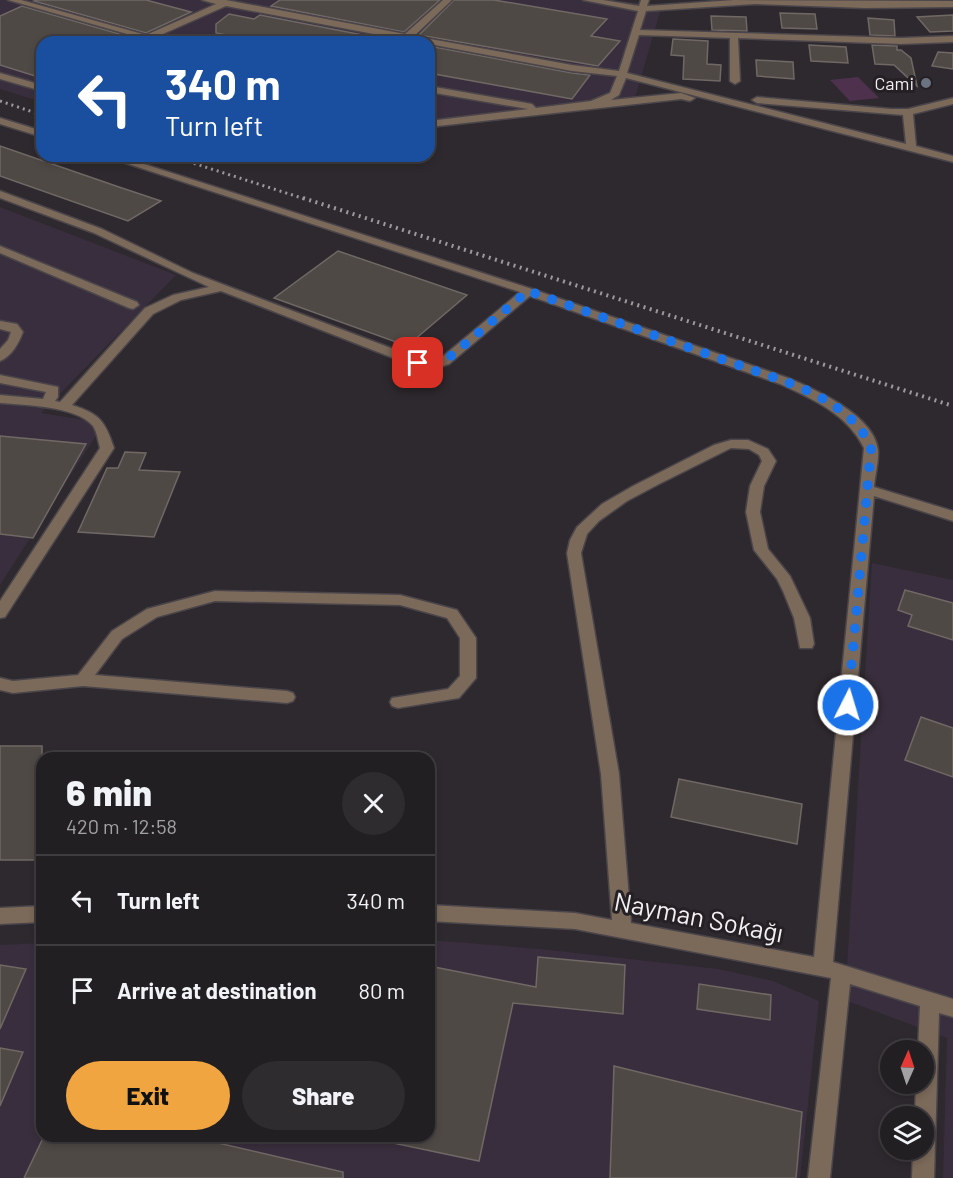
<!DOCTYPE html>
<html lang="en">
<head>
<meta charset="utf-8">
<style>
	:root { --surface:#221f22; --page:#2e2c2f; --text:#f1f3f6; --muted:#a2a2a5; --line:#3f3d40; --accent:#f1a540 }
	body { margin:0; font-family:Barlow,sans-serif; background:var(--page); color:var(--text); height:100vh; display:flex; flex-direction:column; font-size:22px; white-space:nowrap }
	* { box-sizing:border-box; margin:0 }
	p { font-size:20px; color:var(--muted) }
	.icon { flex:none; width:33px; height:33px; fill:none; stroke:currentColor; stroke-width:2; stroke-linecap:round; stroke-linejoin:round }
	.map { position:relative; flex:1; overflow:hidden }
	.side { position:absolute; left:36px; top:752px; width:399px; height:390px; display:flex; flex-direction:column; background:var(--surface); border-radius:18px; box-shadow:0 3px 9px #0003,0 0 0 2px var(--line) }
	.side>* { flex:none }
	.top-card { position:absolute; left:36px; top:36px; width:399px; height:126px; border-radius:18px; box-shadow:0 3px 9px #0003,0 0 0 2px var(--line); background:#1a4fa0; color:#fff; overflow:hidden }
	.needle { width:39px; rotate:3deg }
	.controls { position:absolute; left:880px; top:1040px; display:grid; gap:12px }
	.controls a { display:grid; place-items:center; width:54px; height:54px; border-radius:50%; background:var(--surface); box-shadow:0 3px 9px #0003,0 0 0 2px var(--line); font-size:30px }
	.pin { position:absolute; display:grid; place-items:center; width:51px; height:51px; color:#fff; margin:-26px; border-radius:12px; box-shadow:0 3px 9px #0006 }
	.me { position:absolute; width:66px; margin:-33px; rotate:5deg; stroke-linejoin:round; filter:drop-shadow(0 0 4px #0008) }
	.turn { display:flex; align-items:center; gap:21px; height:126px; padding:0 30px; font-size:27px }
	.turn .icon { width:78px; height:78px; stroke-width:2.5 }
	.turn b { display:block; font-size:42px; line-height:51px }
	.round { display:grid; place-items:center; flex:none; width:63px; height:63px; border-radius:32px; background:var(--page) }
	.head { display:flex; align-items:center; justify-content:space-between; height:102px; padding:0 30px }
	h1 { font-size:36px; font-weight:800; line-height:45px }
	.action { display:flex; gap:12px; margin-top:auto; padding:12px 30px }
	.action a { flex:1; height:69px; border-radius:36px; background:var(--accent); color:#111; font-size:24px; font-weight:800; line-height:69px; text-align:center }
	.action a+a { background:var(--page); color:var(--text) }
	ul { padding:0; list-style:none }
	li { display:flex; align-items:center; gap:18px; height:90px; padding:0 30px; border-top:2px solid var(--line) }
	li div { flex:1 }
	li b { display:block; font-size:22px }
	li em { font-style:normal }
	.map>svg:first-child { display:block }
	.industrial { fill:#392e3d }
	.green { fill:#4e314d }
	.building { fill:#4f4945; stroke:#6f6864; stroke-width:1.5 }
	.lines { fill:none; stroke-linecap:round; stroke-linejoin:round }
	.minor-casing { stroke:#4a454a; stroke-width:3 }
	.minor { fill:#7b6959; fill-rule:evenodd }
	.rail-far1 { stroke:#9c999c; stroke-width:3; stroke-dasharray:2 4; stroke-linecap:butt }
	.rail { stroke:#9c999c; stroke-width:4; stroke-dasharray:2 4.5; stroke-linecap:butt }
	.route { stroke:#1a73e8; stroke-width:10; stroke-dasharray:0 18 }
	.worship-dot { fill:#6b7280; stroke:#242024; stroke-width:2 }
	.labels { text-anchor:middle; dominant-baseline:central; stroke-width:6; stroke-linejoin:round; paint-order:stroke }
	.far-poi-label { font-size:18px; fill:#f3f0f3; stroke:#242024; text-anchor:end }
	.near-street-label { font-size:26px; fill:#f3f0f3; stroke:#242024 }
</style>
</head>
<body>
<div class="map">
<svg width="953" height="1178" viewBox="0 0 953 1178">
	<rect width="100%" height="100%" fill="#2e292e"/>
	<g class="industrial">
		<polygon points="0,0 608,0 662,5 635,98 624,105 429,129 429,42 42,42 42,102 0,89"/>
		<polygon points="0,207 176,275 41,413 104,423 0,585"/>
		<polygon points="872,563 953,580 953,1178 943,1178 947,1038 845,1000"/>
		<polygon points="429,940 540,949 718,969 773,981 819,1001 800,1178 0,1178 0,945 42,943 42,1136 429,1136"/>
	</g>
	<polygon class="green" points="858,77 879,98 850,101 830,80"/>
	<g class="building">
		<polygon points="37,0 146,0 191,12 146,33 34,1"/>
		<polygon points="280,0 440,0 404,32 271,6"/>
		<polygon points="454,0 494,0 607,19 591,36 620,41 598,66 419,35"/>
		<polygon points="22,6 137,39 131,42 42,42 42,73 35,76 0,65 0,16"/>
		<polygon points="780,13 815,14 817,29 782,28"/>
		<polygon points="229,14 254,19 260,15 399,42 264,42 216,33 216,24"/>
		<polygon points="953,15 953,31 930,32 917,17"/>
		<polygon points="711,16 746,17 747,31 712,30"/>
		<polygon points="868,18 894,20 895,36 870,35"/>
		<polygon points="673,39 708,41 707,64 721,65 720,81 683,79 684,56 671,55"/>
		<polygon points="809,45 846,47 848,63 811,61"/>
		<polygon points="872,45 897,46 897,50 901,50 911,58 917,86 894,65 875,64"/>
		<polygon points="429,46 572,73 590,75 572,99 429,73"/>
		<polygon points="938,52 953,53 953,69 932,66"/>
		<polygon points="756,60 793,62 794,79 757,76"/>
		<polygon points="0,146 119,187 161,201 128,221 0,176"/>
		<polygon points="338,251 467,295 407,346 274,298"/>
		<polygon points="0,436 86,444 33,538 0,534"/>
		<polygon points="125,452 146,453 139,470 180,472 154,537 78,532 107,468 118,468"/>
		<polygon points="905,590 953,603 953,640 908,626 912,615 898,610"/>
		<polygon points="921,717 953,728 953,777 905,760"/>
		<rect x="0" y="746" width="42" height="114"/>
		<polygon points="679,779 802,804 797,844 671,817"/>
		<polygon points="538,957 625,965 623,1014 513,1003 479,1161 388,1142 389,1136 429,1136 429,966 536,987"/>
		<polygon points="0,965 26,969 0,1029"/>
		<polygon points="699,984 771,995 770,1020 697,1009"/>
		<polygon points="0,1048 23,1052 0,1106"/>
		<polygon points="614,1066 802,1112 796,1178 610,1178"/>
		<polygon points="44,1136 188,1136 343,1172 343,1178 24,1178"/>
	</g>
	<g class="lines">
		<g class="minor-casing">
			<g id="minor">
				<polygon points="8,0 21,0 146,35 216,4 202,0 226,0 405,34 443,0 452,0 414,36 572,65 619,71 638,11 583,0 603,0 639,6 641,0 649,0 647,6 734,0 953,1 953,7 865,8 755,4 646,11 640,30 901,38 953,36 953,42 901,44 738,38 740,81 735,84 730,81 730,38 639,35 627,73 906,144 903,115 757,103 752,100 757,97 891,109 908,109 953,98 953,104 913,114 916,146 953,156 953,162 626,78 619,95 611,100 681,93 695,98 690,101 681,99 429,127 429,121 528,109 429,92 429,86 532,104 536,108 591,101 610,93 617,76 572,71 429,44 429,42 401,42 400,39 226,6 156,37 175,42 155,42"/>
				<polygon points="0,73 42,85 42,91 0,79"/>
				<polygon points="0,118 42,131 42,137 0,124"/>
				<path d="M104 156H119L532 289 788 378C816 390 874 415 878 450 879 461 875 475 874 487L953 511V521L874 496 833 962 953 999V1017L939 1013 934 1178H912L913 1149H924V1116H915L916 1083H924V1050H918L920 1006 850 984 830 1178H808L831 978 575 929 429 921V905L575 913 612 920 601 774 567 553 570 540 577 527 602 504 633 486 714 445 731 440H748L768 449 776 461 764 486 760 512 768 549 790 576 810 618 814 644 812 648H800L794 618 783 591 777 579 754 550 746 512 750 486 762 461 759 455 749 449 731 448 659 484 627 501 599 521 587 534 581 553 619 774 631 923 814 957 864 448C847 414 813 399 780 384L530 296 449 364 434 369 419 368 221 291 181 300 153 314 72 405C100 414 105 421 114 448L5 617 0 618V601L100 448C98 441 97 432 93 426 76 406 25 405 0 403V395L43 399 46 392 0 383V375L58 387V397L55 401 60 402 145 308 173 295 209 287 94 233 0 198V191L102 229 193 273 425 361 441 358 520 292Z"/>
				<polygon points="0,246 137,302 139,305 133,309 129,308 0,253"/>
				<path d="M0 321 17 324 23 332C19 343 11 357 0 361V349L8 340 11 332 0 329Z"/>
				<polygon points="215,591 400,595 457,610 476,638 476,678 459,698 398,708 392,706 390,702 392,698 448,689 460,676 460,638 447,618 400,605 215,601 157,617 122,639 95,675 287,691 293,693 295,697 293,701 287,703 83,686 13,693 0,690 0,678 13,681 78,675 112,631 147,609"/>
				<polygon points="42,906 42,922 0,924 0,908"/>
			</g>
		</g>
		<use href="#minor" class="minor"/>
		<g class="rail-far1">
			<polyline points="0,101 42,115"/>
			<polyline points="171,156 308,200"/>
		</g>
		<polyline class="rail" points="303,198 953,406"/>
	</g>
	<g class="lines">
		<path class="route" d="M418 363 434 365 445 361 528 291 784 381C818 394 857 413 871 448L848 705"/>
	</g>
	<circle class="worship-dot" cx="926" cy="83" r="6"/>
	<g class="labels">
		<g class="far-poi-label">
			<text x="914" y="83">Cami</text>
		</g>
		<g class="near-street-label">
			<text transform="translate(699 916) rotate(11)">Nayman Sokağı</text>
		</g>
	</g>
</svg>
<div class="controls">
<a><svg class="needle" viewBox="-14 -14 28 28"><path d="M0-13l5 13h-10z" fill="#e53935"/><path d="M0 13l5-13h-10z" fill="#a2a2a5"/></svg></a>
<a><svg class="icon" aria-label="layers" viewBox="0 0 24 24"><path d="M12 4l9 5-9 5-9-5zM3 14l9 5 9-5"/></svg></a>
</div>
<div class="pin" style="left:418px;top:363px;background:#d93025"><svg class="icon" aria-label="arrive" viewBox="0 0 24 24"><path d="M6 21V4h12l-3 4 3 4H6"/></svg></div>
<svg class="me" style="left:848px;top:705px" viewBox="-20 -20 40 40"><circle r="17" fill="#1a73e8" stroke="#fff" stroke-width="3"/><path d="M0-11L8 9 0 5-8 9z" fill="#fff"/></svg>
<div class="top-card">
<div class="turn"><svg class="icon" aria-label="left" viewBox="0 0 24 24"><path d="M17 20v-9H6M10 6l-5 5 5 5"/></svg><div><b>340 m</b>Turn left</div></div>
</div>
<section class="side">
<div class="head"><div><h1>6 min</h1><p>420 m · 12:58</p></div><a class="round"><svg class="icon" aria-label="close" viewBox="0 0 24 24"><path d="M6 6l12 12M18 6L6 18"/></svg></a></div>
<ul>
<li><svg class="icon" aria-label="left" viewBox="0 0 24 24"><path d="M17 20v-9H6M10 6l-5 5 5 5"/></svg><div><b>Turn left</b></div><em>340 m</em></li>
<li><svg class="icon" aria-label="arrive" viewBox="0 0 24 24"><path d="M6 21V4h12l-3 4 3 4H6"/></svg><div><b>Arrive at destination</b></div><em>80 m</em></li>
</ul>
<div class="action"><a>Exit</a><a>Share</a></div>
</section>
</div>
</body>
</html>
